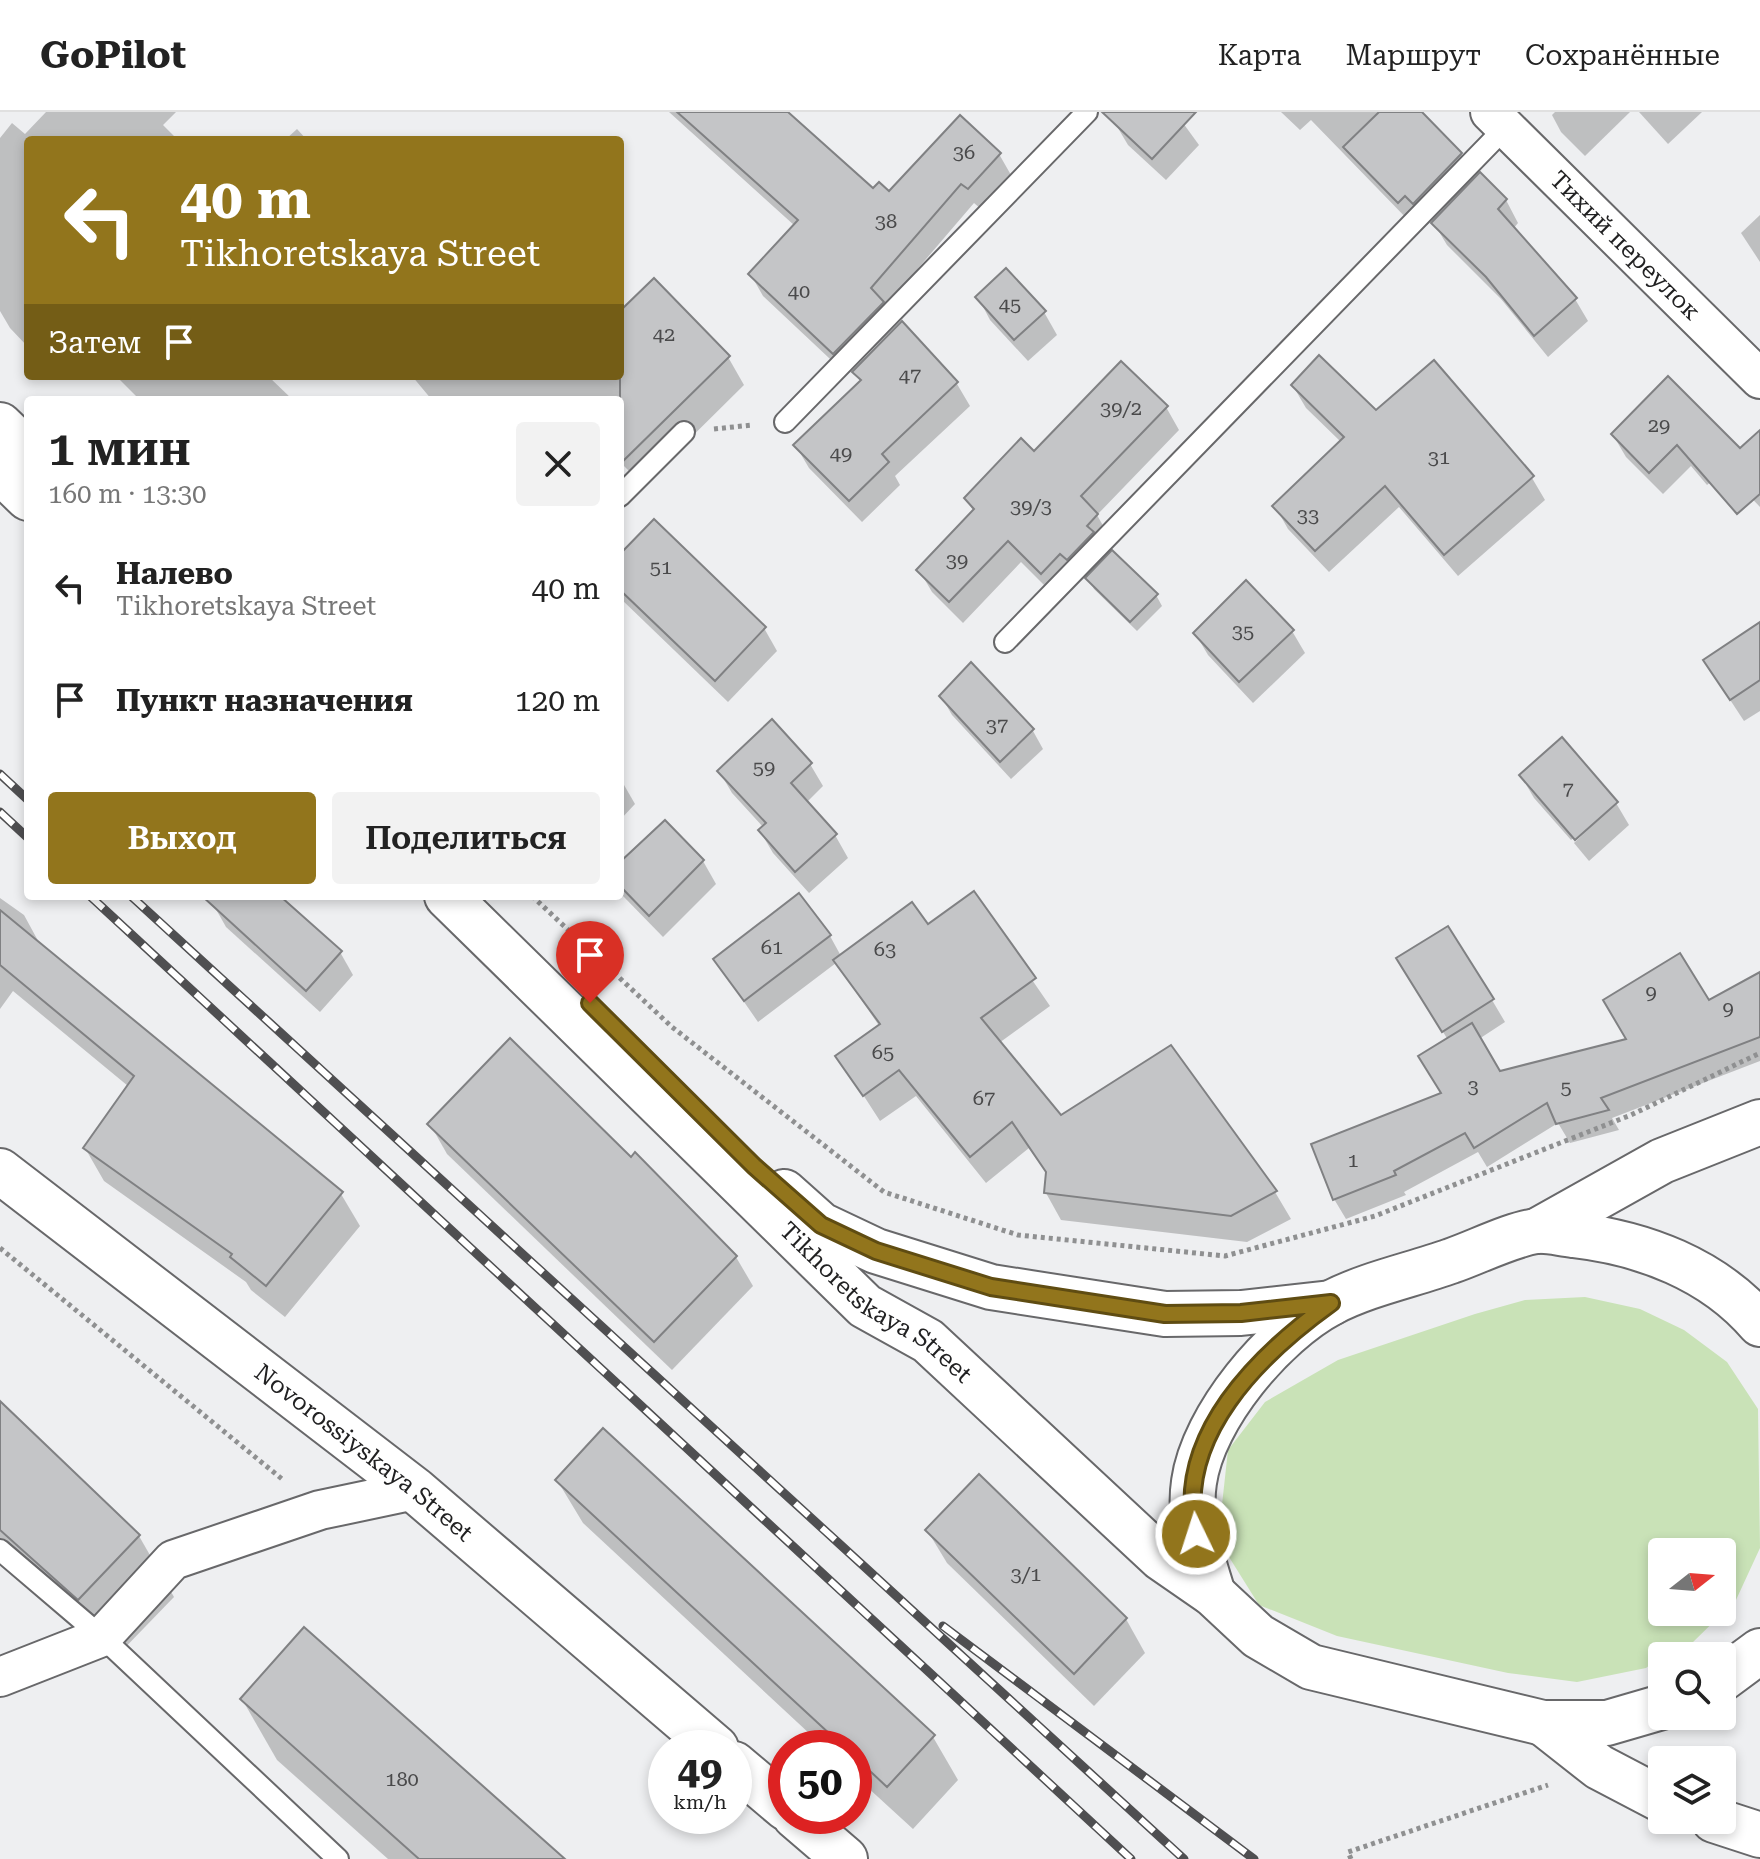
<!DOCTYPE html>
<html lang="ru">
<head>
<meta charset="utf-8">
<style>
	:root { --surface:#fff; --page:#f2f2f2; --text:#222; --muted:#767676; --line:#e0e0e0; --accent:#92751c }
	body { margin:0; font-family:"Roboto Serif",serif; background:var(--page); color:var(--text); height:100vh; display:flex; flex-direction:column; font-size:30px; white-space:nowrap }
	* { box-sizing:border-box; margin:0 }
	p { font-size:26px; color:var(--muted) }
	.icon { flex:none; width:44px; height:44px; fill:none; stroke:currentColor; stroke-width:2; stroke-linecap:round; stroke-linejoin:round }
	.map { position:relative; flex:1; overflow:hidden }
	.panel { position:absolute; left:24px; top:284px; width:600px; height:504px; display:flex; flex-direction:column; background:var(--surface); border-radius:8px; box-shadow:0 4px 12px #0003 }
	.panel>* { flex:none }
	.hud { position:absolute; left:24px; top:24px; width:600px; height:244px; border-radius:8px; box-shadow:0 4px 12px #0003; background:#92751c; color:#fff; overflow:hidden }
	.needle { width:52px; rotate:73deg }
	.controls { position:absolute; left:1648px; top:1426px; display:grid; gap:16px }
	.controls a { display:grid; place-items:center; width:88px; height:88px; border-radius:8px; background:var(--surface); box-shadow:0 4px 12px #0003; font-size:40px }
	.speed { position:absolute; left:648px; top:1618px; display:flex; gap:16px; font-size:40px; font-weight:700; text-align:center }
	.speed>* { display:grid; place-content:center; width:104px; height:104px; border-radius:50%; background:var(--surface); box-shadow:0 4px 12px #0003; line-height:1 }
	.speed small { font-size:20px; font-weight:400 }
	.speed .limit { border:12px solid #d22; background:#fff; color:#111 }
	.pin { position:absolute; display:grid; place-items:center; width:68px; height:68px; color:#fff; margin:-82px -34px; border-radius:50% 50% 50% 0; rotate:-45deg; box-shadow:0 0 8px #0007 }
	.pin .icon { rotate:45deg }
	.me { position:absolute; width:88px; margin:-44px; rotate:356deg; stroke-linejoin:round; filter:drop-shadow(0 0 6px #0008) }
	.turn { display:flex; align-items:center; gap:28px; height:168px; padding:0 24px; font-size:36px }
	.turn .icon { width:104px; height:104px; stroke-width:2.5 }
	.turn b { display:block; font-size:56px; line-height:68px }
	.then { display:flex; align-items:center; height:76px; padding:0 24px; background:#0003; gap:16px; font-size:30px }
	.round { display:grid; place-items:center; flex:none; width:84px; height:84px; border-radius:8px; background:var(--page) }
	.head { display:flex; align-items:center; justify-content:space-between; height:136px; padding:0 24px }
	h1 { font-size:48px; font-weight:600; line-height:60px }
	.action { display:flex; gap:16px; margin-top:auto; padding:16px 24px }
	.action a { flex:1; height:92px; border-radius:8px; background:var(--accent); color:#fff; font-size:32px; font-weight:600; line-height:92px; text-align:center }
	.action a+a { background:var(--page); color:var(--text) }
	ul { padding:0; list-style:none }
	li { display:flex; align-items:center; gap:24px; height:112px; padding:0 24px }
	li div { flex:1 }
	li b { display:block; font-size:30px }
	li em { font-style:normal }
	header { display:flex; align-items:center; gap:48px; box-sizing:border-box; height:112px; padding:0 40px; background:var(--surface); border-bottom:2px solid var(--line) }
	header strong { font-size:38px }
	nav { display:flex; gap:44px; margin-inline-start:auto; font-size:28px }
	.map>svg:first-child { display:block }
	.green { fill:#c9e2b7; fill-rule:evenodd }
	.shadow { fill:#0003 }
	.building { fill:#c4c5c7; stroke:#808183; stroke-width:2 }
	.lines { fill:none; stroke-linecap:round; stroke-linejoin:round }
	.lane-casing { stroke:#68686a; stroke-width:24 }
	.street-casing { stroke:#68686a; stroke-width:42 }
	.secondary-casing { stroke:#68686a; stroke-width:48 }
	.path { stroke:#8f9091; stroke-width:5; stroke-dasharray:4 4; stroke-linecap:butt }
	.lane { stroke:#fff; stroke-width:20 }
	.street { stroke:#fff; stroke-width:38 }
	.secondary { stroke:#fff; stroke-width:44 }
	.rail-casing { stroke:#4f4f51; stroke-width:9 }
	.rail { stroke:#fff; stroke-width:6; stroke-dasharray:18; stroke-linecap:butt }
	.route-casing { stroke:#5f4c12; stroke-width:20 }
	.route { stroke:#92751c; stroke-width:14 }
	.labels { text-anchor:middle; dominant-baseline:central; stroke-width:6; stroke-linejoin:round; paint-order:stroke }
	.number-label { font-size:20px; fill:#4a4a4b }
	.street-label { font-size:24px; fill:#212122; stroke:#fff }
</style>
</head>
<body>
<header>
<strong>GoPilot</strong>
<nav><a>Карта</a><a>Маршрут</a><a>Сохранённые</a></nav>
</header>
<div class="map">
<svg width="1760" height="1747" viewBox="0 0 1760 1747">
	<rect width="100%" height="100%" fill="#eeeff1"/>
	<path class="green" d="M1585 1185 1640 1197 1684 1218 1727 1250 1758 1297 1760 1436 1736 1488 1691 1532 1662 1544 1646 1556 1577 1570 1508 1561 1337 1524 1259 1493 1229 1445 1220 1411 1228 1338 1265 1290 1338 1248 1475 1202 1525 1188ZM1662 1440H1722V1500H1662Z"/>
	<g class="shadow">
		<polygon points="46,0 176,0 163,13 178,28 28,28 28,235 10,216 0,199 0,26 12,11 25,22"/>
		<polygon points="669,0 785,0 873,79 889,82 999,42 1011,63 981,97 974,91 885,195 895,212 846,262 763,184 751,163 795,114"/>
		<polygon points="1125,0 1175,0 1199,33 1166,68 1128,33 1115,11"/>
		<polygon points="1281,0 1420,0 1461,42 1475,68 1506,88 1518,111 1513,117 1575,187 1588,209 1548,245 1501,187 1447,133 1432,108 1427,113 1419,105 1412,112 1311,8 1300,18"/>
		<polygon points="1555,0 1630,0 1585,44 1561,20 1552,3"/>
		<polygon points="1639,0 1702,0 1668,32"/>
		<polygon points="297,17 307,28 285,28"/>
		<polygon points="1760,103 1760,150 1741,121"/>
		<polygon points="978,185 1044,200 1057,223 1028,249 990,208"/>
		<polygon points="620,202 728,245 744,273 643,373 620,350 620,288 432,288 412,264 620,264"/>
		<polygon points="902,212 957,272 970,294 895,364 900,373 862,410 809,356 796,334 861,271 855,260"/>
		<polygon points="116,264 268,264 293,288 140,288"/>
		<polygon points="1293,274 1376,301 1532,366 1545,388 1458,464 1399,395 1329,460 1288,417 1275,394 1341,330 1306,296"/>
		<polygon points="1166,295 1179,318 1097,403 1110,426 1100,435 1107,447 1156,483 1162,494 1137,519 1094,477 1086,463 1080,469 1074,463 1054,483 1021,450 963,511 932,480 919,458 974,400 966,387 1034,342"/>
		<polygon points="1613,323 1736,342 1760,325 1760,395 1739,373 1729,355 1707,373 1691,354 1663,382 1626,345"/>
		<polygon points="620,445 764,516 777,539 728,590 620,486"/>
		<polygon points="1760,512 1760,599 1744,609 1719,571"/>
		<polygon points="1292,519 1305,541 1253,591 1208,543 1195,521"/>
		<polygon points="971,553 1033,619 1043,637 1011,667 952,603 941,584"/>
		<polygon points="810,652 823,674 806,691 835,723 848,746 809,781 773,741 760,719 764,716 732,681 719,659"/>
		<polygon points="1521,664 1615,690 1571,728 1534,686"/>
		<polygon points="620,666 635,692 620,708"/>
		<polygon points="1616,691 1629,713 1589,749 1574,731"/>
		<polygon points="664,711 703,749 716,772 663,825 623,784 620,753"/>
		<polygon points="973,782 1050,894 999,931 1060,1006 1275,1080 1291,1107 1247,1130 1061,1108 1046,1081 1048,1063 1029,1036 986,1071 916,984 880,1009 838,944 880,915 836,851 758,910 715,848 830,824 841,844 928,815"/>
		<polygon points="221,784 277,784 340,840 353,863 320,900 226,815 213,792"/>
		<polygon points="0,786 24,803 42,836 341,1082 360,1114 285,1205 251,1178 246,1170 104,1069 85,1036 128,974 13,879 0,897"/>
		<polygon points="1412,869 1492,888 1505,910 1479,927 1499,961 1629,929 1760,870 1760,949 1612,1006 1619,1018 1570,1031 1558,1011 1487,1055 1478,1040 1404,1080 1406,1083 1346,1107 1334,1087 1443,982 1448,928"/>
		<polygon points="430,1012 631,1047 736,1145 753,1174 672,1258 447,1042"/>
		<polygon points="0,1292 139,1424 174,1485 114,1547 0,1443"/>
		<polygon points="557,1368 933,1625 958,1668 913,1717 854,1663 854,1636 825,1636 583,1411"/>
		<polygon points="927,1418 1126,1507 1145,1541 1094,1594 947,1451"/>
		<polygon points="242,1587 562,1747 388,1747 277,1648"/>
	</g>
	<g class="building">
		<polygon points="677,0 788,0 873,76 879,70 889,79 960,3 1001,41 968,77 961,72 871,176 884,190 833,242 748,162 798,108"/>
		<polygon points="1102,0 1196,0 1152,47"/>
		<polygon points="1379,0 1422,0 1462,41 1413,92 1405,84 1398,91 1343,35"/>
		<polygon points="1480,60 1507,87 1498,97 1577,186 1534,224 1486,165 1431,111"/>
		<polygon points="1006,156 1046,199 1014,228 975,185"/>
		<polygon points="654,166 730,244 620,352 620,199"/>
		<polygon points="902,209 958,270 882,342 889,350 849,389 793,333 861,268 852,260"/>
		<polygon points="1319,243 1376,298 1434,248 1534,364 1444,443 1385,374 1315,439 1272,394 1344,325 1291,273"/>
		<polygon points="1121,249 1168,294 1081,384 1098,402 1087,414 1094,420 1067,448 1060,442 1041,462 1008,429 949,490 916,458 974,397 964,386 1021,326 1034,339"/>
		<polygon points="1668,264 1740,336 1760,318 1760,382 1737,402 1677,333 1649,361 1611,322"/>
		<polygon points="654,407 766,515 715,569 620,478 620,442"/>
		<polygon points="1112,438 1158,482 1130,510 1085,466"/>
		<polygon points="1246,468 1294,518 1239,570 1193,521"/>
		<polygon points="1760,510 1760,568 1730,588 1703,548"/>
		<polygon points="971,550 1034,617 1000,650 939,584"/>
		<polygon points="772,607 812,651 791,671 837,722 795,760 758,718 766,711 717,659"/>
		<polygon points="1562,625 1618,690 1575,728 1519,663"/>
		<polygon points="665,708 704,748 649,804 620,774 620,750"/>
		<polygon points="974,779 1036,866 981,906 1061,1003 1171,933 1277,1079 1231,1104 1044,1081 1046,1060 1012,1010 970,1045 899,958 863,984 835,944 880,912 833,848 912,790 928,812"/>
		<polygon points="799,781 831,823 744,889 713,847"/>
		<polygon points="202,784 280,784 342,839 306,879"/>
		<polygon points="0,798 343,1080 266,1174 230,1145 232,1142 83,1036 134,964 0,853"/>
		<polygon points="1448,814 1494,887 1442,920 1396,846"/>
		<polygon points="1680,841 1709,888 1760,860 1760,925 1601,986 1609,998 1556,1012 1547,991 1474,1036 1465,1021 1394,1059 1396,1063 1333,1088 1311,1032 1441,981 1418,944 1472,911 1500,959 1626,927 1603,888"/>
		<polygon points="510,926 631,1045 635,1040 737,1144 654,1230 427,1012"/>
		<polygon points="0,1289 140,1423 78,1488 0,1418"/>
		<polygon points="603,1316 935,1623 887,1675 854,1644 854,1636 845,1636 555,1368"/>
		<polygon points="979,1362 1127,1506 1074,1562 925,1418"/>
		<polygon points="304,1515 565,1747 419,1747 240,1587"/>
	</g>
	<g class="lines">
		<g class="lane-casing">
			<g id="lane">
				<polyline points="785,310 1087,0"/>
				<polyline points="620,384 684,320"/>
				<polyline points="1005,530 1505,16"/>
				<polyline points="0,1438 102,1525 338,1747"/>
			</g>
		</g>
		<g class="street-casing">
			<g id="street">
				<path id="s1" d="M1490 0 1760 267"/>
				<polyline points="0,1565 102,1525 173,1448 320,1398 415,1378"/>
			</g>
		</g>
		<g class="secondary-casing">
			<g id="secondary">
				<polyline points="0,313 28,340"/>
				<polyline points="0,359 28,386"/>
				<path id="s2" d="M447 784 865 1194 928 1229 1161 1446 1213 1482 1258 1524 1311 1555 1543 1611H1607L1662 1595"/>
				<path id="s3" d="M0 1059 415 1378 716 1636"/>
				<polyline points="784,1080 821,1113 876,1139 991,1175 1165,1202 1241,1201 1331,1191"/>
				<polyline points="1537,1119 1662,1049 1760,1010"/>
				<path d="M1213 1482C1202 1445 1188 1409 1194 1370 1203 1305 1274 1221 1331 1191 1367 1172 1412 1163 1451 1149 1475 1141 1512 1122 1537 1119 1548 1118 1562 1122 1573 1123 1643 1131 1713 1157 1760 1212"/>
				<polyline points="1722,1567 1760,1539"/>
				<polyline points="1543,1611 1599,1655 1662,1688"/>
				<polyline points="734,1652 786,1696"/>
				<polyline points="795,1704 845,1747"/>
				<polyline points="1714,1708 1760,1723"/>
			</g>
		</g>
		<g class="path">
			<polyline points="714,317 752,313"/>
			<polyline points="532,784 672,915 884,1080 1018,1123 1225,1144 1375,1104 1631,1003 1760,941"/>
			<polyline points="0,1136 282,1367"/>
			<polyline points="1351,1747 1348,1740 1548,1673"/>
		</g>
		<use href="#lane" class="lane"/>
		<use href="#street" class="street"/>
		<use href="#secondary" class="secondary"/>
		<g class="rail-casing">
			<g id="rail">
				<polyline points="0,662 28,688"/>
				<polyline points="0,700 28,726"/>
				<polyline points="90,784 1131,1747"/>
				<polyline points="131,784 1184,1747"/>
				<polyline points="943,1514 1254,1747"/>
			</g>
		</g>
		<use href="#rail" class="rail"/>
	</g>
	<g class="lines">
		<g class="route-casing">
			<path id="route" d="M590 891 754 1054 821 1113 876 1139 991 1175 1165 1202 1241 1201 1331 1191C1260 1242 1174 1324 1196 1422"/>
		</g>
		<use href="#route" class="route"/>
	</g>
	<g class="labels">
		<g class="number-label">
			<text x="964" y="40">36</text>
			<text x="886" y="109">38</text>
			<text x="799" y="179">40</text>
			<text x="1010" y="192">45</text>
			<text x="664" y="222">42</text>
			<text x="910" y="263">47</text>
			<text x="1121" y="296">39/2</text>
			<text x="1659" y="313">29</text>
			<text x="841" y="341">49</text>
			<text x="1439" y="345">31</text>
			<text x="1031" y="394">39/3</text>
			<text x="1308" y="403">33</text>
			<text x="957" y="448">39</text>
			<text x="661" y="455">51</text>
			<text x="1243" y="519">35</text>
			<text x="997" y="613">37</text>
			<text x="764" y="655">59</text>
			<text x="1568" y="677">7</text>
			<text x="772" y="835">61</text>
			<text x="885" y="837">63</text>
			<text x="1651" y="880">9</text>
			<text x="1728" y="896">9</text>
			<text x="883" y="940">65</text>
			<text x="1473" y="974">3</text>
			<text x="1566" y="975">5</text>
			<text x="984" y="986">67</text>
			<text x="1353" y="1048">1</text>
			<text x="1026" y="1462">3/1</text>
			<text x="402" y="1667">180</text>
		</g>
		<g class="street-label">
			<text stroke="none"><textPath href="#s1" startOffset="190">Тихий переулок</textPath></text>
			<text stroke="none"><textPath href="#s2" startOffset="592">Tikhoretskaya Street</textPath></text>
			<text stroke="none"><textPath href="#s3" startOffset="460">Novorossiyskaya Street</textPath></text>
		</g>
	</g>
</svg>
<div class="controls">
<a><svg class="needle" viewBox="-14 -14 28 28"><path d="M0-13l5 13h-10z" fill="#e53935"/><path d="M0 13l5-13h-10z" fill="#767676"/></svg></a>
<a><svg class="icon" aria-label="search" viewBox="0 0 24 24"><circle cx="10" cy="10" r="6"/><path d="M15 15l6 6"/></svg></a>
<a><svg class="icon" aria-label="layers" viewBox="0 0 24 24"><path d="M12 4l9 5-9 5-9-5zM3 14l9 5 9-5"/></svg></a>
</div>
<div class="speed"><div>49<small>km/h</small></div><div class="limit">50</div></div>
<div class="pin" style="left:590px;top:891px;background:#d93025"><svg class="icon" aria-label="arrive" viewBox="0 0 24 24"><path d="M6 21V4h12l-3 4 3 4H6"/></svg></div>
<svg class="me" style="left:1196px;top:1422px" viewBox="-20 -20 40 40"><circle r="17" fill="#92751c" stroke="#fff" stroke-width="3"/><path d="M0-11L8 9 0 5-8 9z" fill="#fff"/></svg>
<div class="hud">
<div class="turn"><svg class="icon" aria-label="left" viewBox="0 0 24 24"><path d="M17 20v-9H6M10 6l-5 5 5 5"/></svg><div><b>40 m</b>Tikhoretskaya Street</div></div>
<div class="then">Затем<svg class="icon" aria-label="arrive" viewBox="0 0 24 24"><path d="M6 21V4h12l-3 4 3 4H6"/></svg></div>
</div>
<section class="panel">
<div class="head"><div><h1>1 мин</h1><p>160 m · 13:30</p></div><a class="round"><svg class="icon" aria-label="close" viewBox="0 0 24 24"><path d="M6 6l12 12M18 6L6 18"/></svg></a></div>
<ul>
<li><svg class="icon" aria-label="left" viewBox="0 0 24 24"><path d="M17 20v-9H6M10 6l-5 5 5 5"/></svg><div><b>Налево</b><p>Tikhoretskaya Street</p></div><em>40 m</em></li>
<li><svg class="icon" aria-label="arrive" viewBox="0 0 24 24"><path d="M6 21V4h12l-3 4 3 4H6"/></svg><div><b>Пункт назначения</b></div><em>120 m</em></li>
</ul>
<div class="action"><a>Выход</a><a>Поделиться</a></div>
</section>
</div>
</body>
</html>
